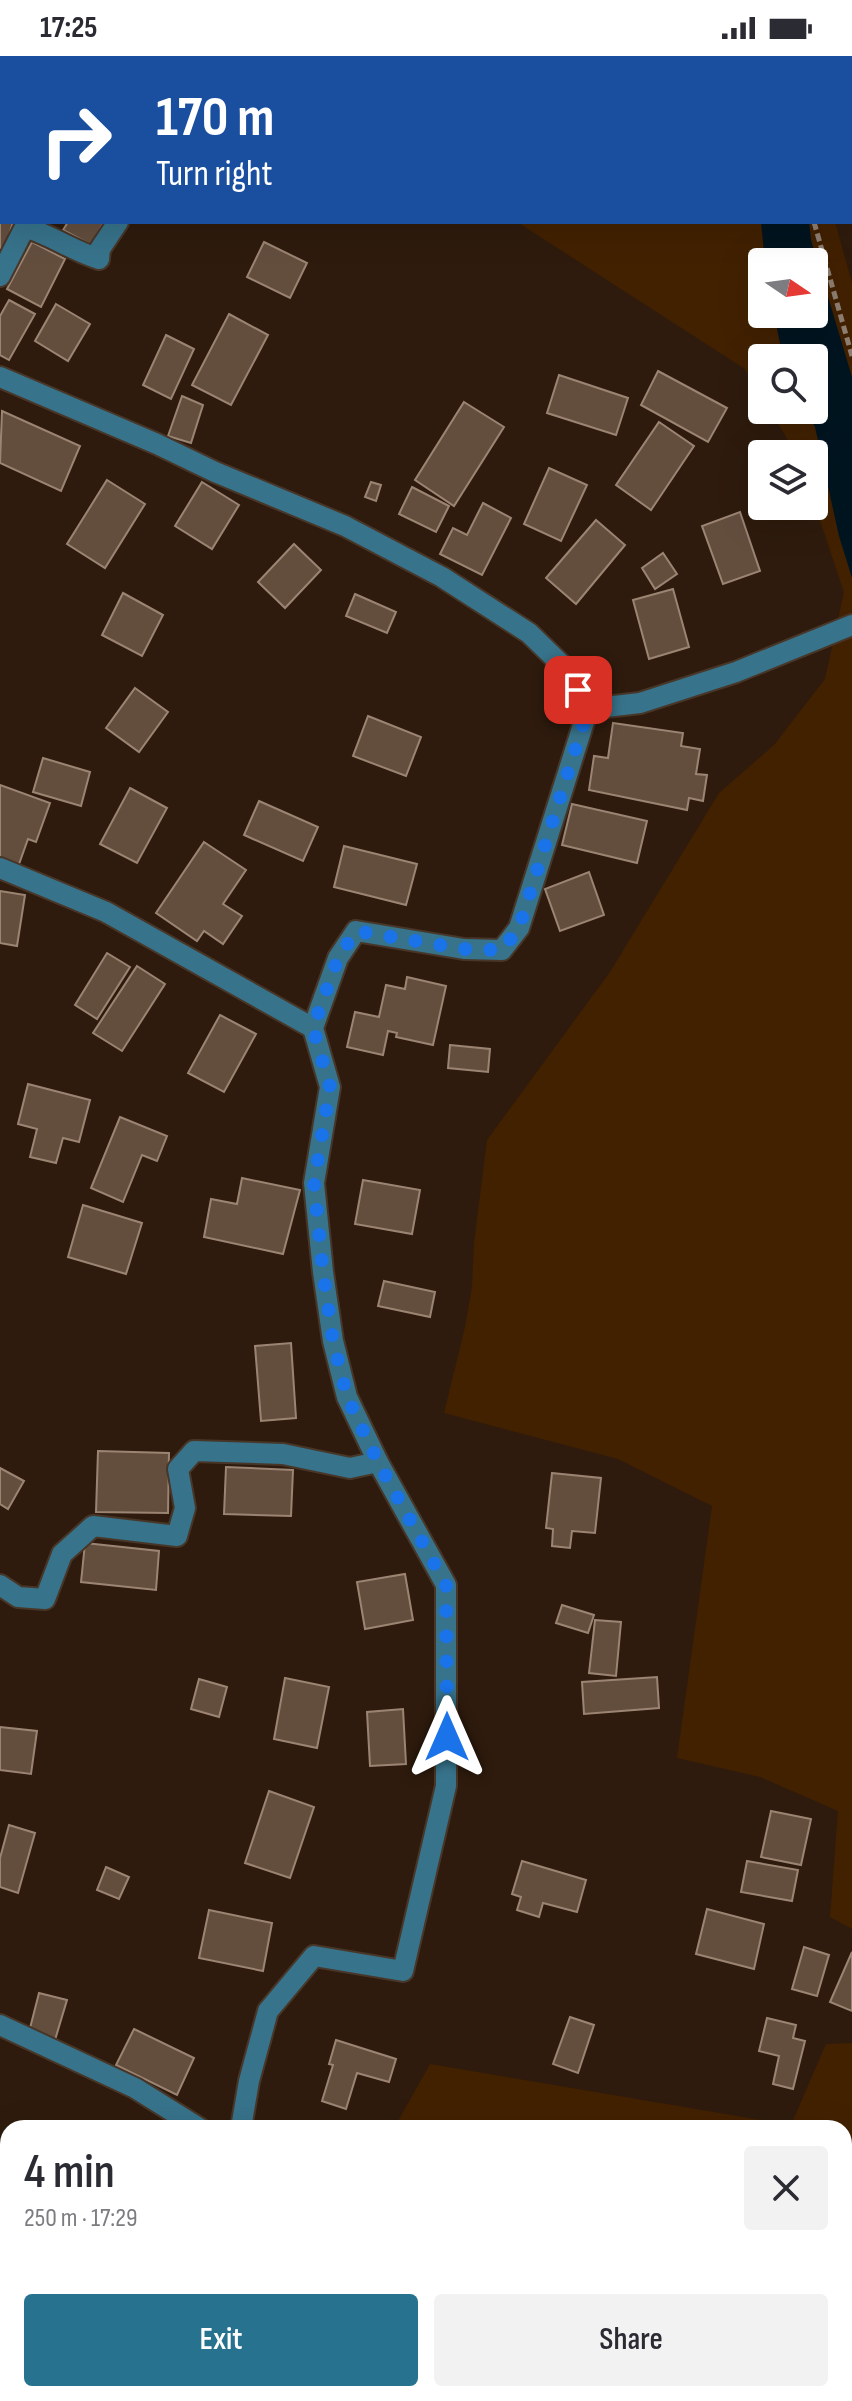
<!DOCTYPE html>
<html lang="en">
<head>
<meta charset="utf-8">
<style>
	:root { --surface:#fff; --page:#f2f2f3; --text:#2b2b33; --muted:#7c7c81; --accent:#27728e }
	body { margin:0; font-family:"Sofia Sans Condensed",sans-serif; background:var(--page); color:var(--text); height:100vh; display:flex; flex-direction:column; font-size:30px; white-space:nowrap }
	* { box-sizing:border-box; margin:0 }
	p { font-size:26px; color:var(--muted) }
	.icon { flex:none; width:44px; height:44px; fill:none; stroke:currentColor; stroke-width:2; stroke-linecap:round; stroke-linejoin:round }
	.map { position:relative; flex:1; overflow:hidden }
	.side { position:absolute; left:0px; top:2064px; width:852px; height:282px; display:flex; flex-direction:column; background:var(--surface); border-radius:24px 24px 0 0; box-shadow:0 8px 32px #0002 }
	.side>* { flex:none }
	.banner { position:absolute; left:0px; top:0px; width:852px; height:168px; box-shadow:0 8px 32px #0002; background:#1a4fa0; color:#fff; overflow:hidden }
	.needle { width:52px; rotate:103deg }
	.controls { position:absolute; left:748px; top:192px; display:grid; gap:16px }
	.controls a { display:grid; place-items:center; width:80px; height:80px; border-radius:8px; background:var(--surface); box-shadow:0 8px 32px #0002; font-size:40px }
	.pin { position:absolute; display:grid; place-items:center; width:68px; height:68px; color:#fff; margin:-34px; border-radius:16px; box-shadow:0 4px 12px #0006 }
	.me { position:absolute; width:88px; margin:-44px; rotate:0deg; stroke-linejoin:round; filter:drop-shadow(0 0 6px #0008) }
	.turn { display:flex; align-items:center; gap:28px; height:168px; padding:0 24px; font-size:36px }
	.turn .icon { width:104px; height:104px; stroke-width:2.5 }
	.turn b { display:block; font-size:56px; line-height:68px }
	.round { display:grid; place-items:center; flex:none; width:84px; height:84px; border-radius:8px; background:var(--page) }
	.headline { display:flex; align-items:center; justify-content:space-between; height:136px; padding:0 24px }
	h1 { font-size:48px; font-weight:600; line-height:60px }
	.button { display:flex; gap:16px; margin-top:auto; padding:16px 24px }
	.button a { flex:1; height:92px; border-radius:8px; background:var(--accent); color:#fff; font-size:32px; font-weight:600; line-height:92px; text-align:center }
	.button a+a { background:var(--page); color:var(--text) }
	.status { display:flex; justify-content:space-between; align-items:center; height:56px; padding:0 40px; background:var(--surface); direction:ltr }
	.status svg { height:22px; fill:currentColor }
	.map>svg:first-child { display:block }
	.green { fill:#422101; fill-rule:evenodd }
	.water { fill:#001520 }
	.building { fill:#634e3e; stroke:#9c8473; stroke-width:2 }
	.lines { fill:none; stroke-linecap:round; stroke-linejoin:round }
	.minor-casing { stroke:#483628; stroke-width:24 }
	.path { stroke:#8f7f73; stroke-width:5; stroke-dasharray:8 4; stroke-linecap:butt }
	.minor { stroke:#37738b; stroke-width:20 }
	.route { stroke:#1a73e8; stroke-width:14; stroke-dasharray:0 25.2 }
</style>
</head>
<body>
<div class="status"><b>17:25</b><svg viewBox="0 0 49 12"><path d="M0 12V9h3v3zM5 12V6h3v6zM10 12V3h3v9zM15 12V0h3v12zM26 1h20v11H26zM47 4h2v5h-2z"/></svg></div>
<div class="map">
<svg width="852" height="2345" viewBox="0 0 852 2345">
	<rect width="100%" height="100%" fill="#2e1b0d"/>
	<g class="green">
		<path d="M517 166H835L852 227V1873L830 1861 838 1755 760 1721 677 1702 712 1450 618 1403 444 1357 465 1271 472 1231 474 1187 487 1084 610 916 719 737 774 689 825 623 844 536 814 447V398H796L770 354H814V302H762V341L745 313ZM762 206H814V258H762Z"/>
		<polygon points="852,1987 852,2345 138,2345 145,2338 844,2338 844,2072 394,2072 430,2008 791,2069 826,1988"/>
	</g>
	<g class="water">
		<polygon points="761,166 809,166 811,184 852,321 852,522 839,480 815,371 806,354 814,354 814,302 783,302 774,258 814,258 814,206 765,206"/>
		<polygon points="852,2128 852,2316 844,2308 844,2131"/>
	</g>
	<g class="building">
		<polygon points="0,48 2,49 2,106 0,105"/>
		<polygon points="0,156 2,166 13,166 5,193 0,192"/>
		<polygon points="68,166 104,166 91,189 63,174"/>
		<polygon points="32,186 65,203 41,251 7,233"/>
		<polygon points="264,186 307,207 290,242 247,221"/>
		<polygon points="9,244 35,258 9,304 0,299 0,260"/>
		<polygon points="56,248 90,268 68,305 35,285"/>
		<polygon points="229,258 268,279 231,349 192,329"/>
		<polygon points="166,279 194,293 171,343 143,329"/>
		<polygon points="658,315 727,352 708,386 641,349"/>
		<polygon points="559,319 628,342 616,379 547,357"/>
		<polygon points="182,340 203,349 191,387 168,380"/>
		<polygon points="464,346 504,371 454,450 415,424"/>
		<polygon points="2,355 80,390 61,435 0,407"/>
		<polygon points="659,366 694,390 651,454 616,429"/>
		<polygon points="549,412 587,429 561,485 524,468"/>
		<polygon points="107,424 145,448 105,512 67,488"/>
		<polygon points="202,426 239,449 212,493 175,470"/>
		<polygon points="371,426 381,429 376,445 365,441"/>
		<polygon points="412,431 449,450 436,476 399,458"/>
		<polygon points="483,447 511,462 482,519 440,498 453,472 467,479"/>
		<polygon points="740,456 760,515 723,528 702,470"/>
		<polygon points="596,464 625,489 576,548 546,522"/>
		<polygon points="294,488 321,514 285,552 258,526"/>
		<polygon points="663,497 677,518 655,533 642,512"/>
		<polygon points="673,533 689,591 649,603 633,544"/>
		<polygon points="123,537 163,559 142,600 102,579"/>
		<polygon points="355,538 396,556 387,577 346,560"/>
		<polygon points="135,632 168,656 139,696 106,672"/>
		<polygon points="368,660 421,681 406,720 353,700"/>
		<polygon points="613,667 683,677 681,690 700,693 696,718 707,719 703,745 689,742 687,754 589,734 594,700 608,702"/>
		<polygon points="43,702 90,716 81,750 33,736"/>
		<polygon points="0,729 50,747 36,786 28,783 18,811 0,804"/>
		<polygon points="130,732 167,752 137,807 100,788"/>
		<polygon points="259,745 318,771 303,805 244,779"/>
		<polygon points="572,748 647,765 637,807 562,789"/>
		<polygon points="204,786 246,814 223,848 242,860 223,888 204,875 197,885 156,857"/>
		<polygon points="344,790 417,808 406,849 334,831"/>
		<polygon points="589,816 604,859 560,875 545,833"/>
		<polygon points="0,835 25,839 17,890 0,887"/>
		<polygon points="107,897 130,911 97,963 75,949"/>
		<polygon points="137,910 165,928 122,995 93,977"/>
		<polygon points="407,921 446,930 433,989 396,981 397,977 388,975 383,999 347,991 355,956 379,961 386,929 405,933"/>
		<polygon points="220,959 256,978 224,1036 188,1017"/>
		<polygon points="450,989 490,993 488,1016 448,1012"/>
		<polygon points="28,1028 90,1044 79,1086 63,1082 56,1107 30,1101 37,1073 18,1068"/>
		<polygon points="120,1061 167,1080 157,1105 142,1099 123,1146 91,1132"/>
		<polygon points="242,1122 300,1134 283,1198 204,1181 211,1143 237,1148"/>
		<polygon points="363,1124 420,1134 412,1178 355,1168"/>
		<polygon points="83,1149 142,1167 126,1218 68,1201"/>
		<polygon points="384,1225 435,1236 430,1261 378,1250"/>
		<polygon points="291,1287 296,1362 261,1365 255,1290"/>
		<polygon points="98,1395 169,1397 168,1457 96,1456"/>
		<polygon points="226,1411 293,1414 291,1460 224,1458"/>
		<polygon points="0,1412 24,1425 8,1453 0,1448"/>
		<polygon points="552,1417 601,1422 595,1477 572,1475 570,1492 552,1490 553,1473 546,1472"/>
		<polygon points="85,1487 159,1495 156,1534 81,1526"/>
		<polygon points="405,1518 413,1564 365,1573 357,1526"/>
		<polygon points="562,1549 594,1559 588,1577 556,1567"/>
		<polygon points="595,1564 621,1566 616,1620 589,1617"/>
		<polygon points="657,1621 659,1652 584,1658 582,1626"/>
		<polygon points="285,1622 329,1631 317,1692 274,1683"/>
		<polygon points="199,1623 227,1631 219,1661 191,1653"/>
		<polygon points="403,1653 406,1708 370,1710 367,1656"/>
		<polygon points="0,1671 37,1675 31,1718 0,1714"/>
		<polygon points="269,1735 314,1751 290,1822 245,1807"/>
		<polygon points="771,1755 811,1763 801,1809 761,1801"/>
		<polygon points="9,1769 35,1777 18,1837 0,1831 0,1802"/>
		<polygon points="522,1805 586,1824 577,1856 543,1847 539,1861 517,1854 521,1841 512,1838"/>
		<polygon points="747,1805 798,1814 792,1845 741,1836"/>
		<polygon points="106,1811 129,1821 119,1843 97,1834"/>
		<polygon points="707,1853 764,1868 754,1913 696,1898"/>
		<polygon points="209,1854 272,1867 263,1915 199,1902"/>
		<polygon points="804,1891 829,1899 817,1940 792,1933"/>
		<polygon points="852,1896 852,1955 830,1946"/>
		<polygon points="39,1937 67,1944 55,1984 29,1976"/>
		<polygon points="570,1961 594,1969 578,2017 553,2008"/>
		<polygon points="767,1962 796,1969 793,1982 805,1985 793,2033 773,2028 779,2000 759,1995"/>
		<polygon points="134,1973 194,2002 177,2039 116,2009"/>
		<polygon points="336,1984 396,2003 389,2026 357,2017 346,2053 322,2045 333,2009 329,2008"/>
		<polygon points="0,2165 8,2167 8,2223 0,2221"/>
		<polygon points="30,2338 35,2341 36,2338 70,2338 66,2345 27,2345"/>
	</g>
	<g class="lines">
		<g class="minor-casing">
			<g id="minor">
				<polyline points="200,2 201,0"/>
				<path d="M0 220 25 171C53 180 71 194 99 203L100 193 118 166"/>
				<polyline points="0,321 157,388 215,416 345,470 442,521 529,577 568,615 588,653 519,872 502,894 464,893 356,875 338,902 313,972 330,1031 314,1127 323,1216 333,1285 347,1341 378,1406 446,1529 446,1730 403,1915 314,1900 268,1955 249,2025 241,2072"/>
				<polyline points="588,653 640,647 736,616 852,569"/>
				<polyline points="0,812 106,856 313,972"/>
				<polyline points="0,1529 18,1541 45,1543 62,1498 93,1470 177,1480 185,1452 178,1413 194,1395 283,1398 350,1412 378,1406"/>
				<polyline points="0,1969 135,2032 199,2072"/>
				<polyline points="0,2274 8,2276"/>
			</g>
		</g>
		<g class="path">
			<polyline points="738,0 740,2"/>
			<polyline points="814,166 852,300"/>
		</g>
		<use href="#minor" class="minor"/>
	</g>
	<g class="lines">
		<polyline class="route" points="447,1681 446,1529 378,1406 347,1341 333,1285 323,1216 314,1127 330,1031 313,972 338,902 356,875 464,893 502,894 519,872 588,653 578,634"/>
	</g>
</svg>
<div class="controls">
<a><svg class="needle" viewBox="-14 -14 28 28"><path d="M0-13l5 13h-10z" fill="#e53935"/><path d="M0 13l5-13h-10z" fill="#7c7c81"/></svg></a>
<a><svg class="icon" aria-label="search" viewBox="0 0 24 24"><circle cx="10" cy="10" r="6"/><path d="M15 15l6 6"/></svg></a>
<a><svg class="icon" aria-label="layers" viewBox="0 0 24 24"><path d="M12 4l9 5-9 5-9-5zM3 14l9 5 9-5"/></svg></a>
</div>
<div class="pin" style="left:578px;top:634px;background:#d93025"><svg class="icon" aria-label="arrive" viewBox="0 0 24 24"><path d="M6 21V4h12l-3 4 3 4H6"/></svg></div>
<svg class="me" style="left:447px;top:1681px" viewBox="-20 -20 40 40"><path d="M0-17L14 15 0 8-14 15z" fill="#1a73e8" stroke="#fff" stroke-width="4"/></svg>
<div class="banner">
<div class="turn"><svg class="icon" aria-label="right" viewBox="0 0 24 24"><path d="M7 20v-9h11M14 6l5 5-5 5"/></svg><div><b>170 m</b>Turn right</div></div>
</div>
<section class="side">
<div class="headline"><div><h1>4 min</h1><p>250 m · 17:29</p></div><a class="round"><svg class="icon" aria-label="close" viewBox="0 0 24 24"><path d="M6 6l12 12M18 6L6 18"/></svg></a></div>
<div class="button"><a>Exit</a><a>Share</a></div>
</section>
</div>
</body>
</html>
